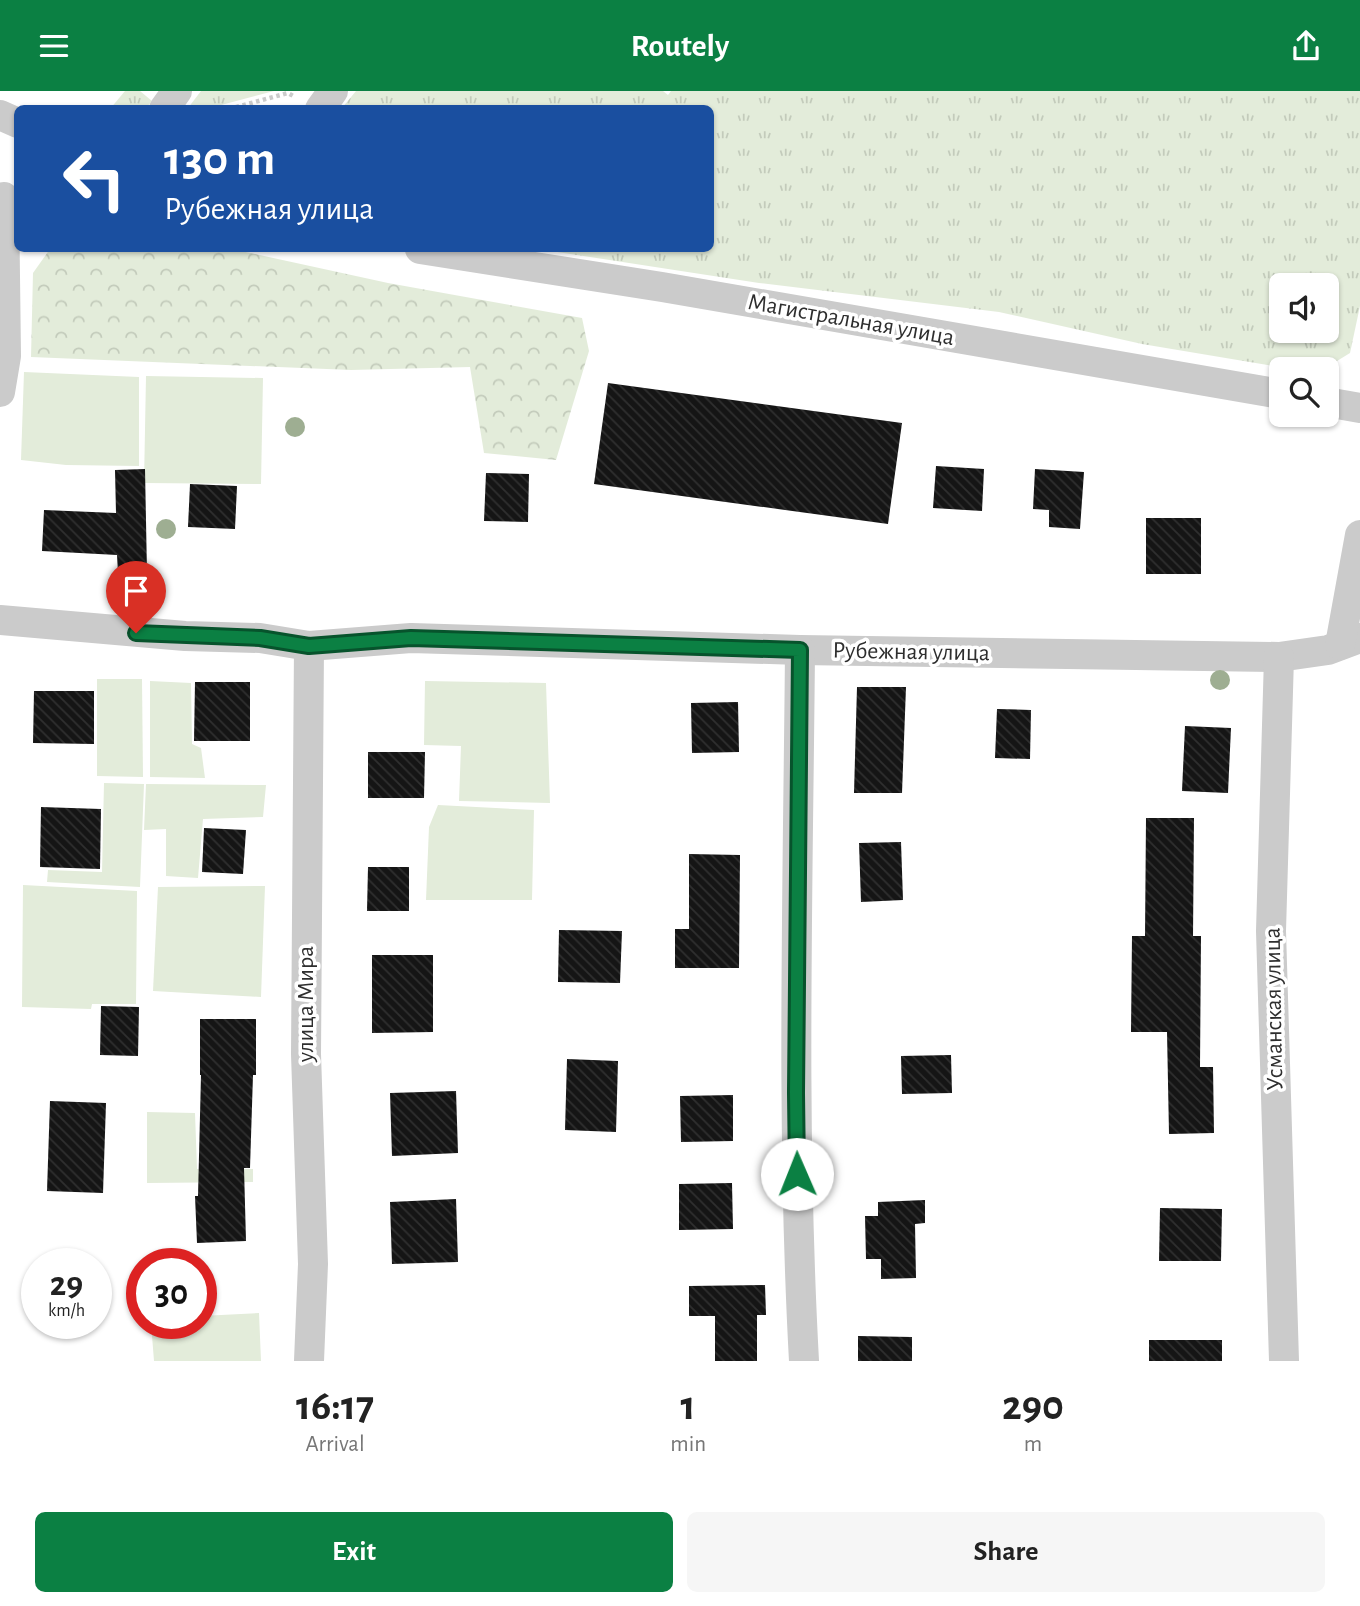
<!DOCTYPE html>
<html lang="en">
<head>
<meta charset="utf-8">
<style>
	:root { --surface:#fff; --page:#f6f6f6; --text:#222; --muted:#767676; --accent:#0b8043 }
	body { margin:0; font-family:"Alegreya Sans",sans-serif; background:var(--page); color:var(--text); height:100vh; display:flex; flex-direction:column; font-size:26px; white-space:nowrap }
	* { box-sizing:border-box; margin:0 }
	p { font-size:23px; color:var(--muted) }
	.icon { flex:none; width:38px; height:38px; fill:none; stroke:currentColor; stroke-width:2; stroke-linecap:round; stroke-linejoin:round }
	.map { position:relative; height:1270px; overflow:hidden }
	.sheet { display:flex; flex-direction:column; background:var(--surface); flex:1 }
	.sheet>* { flex:none }
	.guide { position:absolute; left:14px; top:14px; width:700px; height:147px; border-radius:10px; box-shadow:0 2px 5px #0004; background:#1a4fa0; color:#fff; overflow:hidden }
	.controls { position:absolute; left:1269px; top:182px; display:grid; gap:14px }
	.controls a { display:grid; place-items:center; width:70px; height:70px; border-radius:10px; background:var(--surface); box-shadow:0 2px 5px #0004; font-size:35px }
	.speed { position:absolute; left:21px; top:1157px; display:flex; gap:14px; font-size:35px; font-weight:700; text-align:center }
	.speed>* { display:grid; place-content:center; width:91px; height:91px; border-radius:50%; background:var(--surface); box-shadow:0 2px 5px #0004; line-height:1 }
	.speed small { font-size:18px; font-weight:400 }
	.speed .limit { border:10px solid #d22; background:#fff; color:#111 }
	.pin { position:absolute; display:grid; place-items:center; width:60px; height:60px; color:#fff; margin:-72px -30px; border-radius:50% 50% 50% 0; rotate:-45deg; box-shadow:0 0 7px #0007 }
	.pin .icon { rotate:45deg }
	.me { position:absolute; width:77px; margin:-38px; rotate:359deg; stroke-linejoin:round; filter:drop-shadow(0 0 5px #0008) }
	.turn { display:flex; align-items:center; gap:24px; height:147px; padding:0 35px; font-size:32px }
	.turn .icon { width:91px; height:91px; stroke-width:2.5 }
	.turn b { display:block; font-size:49px; line-height:60px }
	.eta { display:flex; justify-content:space-evenly; align-items:center; height:119px; text-align:center }
	.eta b { font-size:42px; font-weight:700; line-height:49px }
	.cta { display:flex; gap:14px; margin-top:auto; padding:14px 35px }
	.cta a { flex:1; height:80px; border-radius:10px; background:var(--accent); color:#fff; font-size:28px; font-weight:700; line-height:80px; text-align:center }
	.cta a+a { background:var(--page); color:var(--text) }
	header { display:flex; justify-content:space-between; align-items:center; height:91px; padding:0 35px; background:var(--accent); color:#fff; font-size:32px; font-weight:700 }
	.map>svg:first-child { display:block }
	.grass { fill:url(#grass-tufts); fill-rule:evenodd }
	.forest { fill:url(#forest-crowns) }
	.garden { fill:#e3ecda }
	.building { fill:url(#building-back-hatch) }
	.lines { fill:none; stroke-linecap:round; stroke-linejoin:round }
	.path { stroke:#cbcbcb; stroke-width:4.5; stroke-dasharray:3.5 3.5; stroke-linecap:butt }
	.minor { stroke:#cbcbcb; stroke-width:30 }
	.tree { fill:#9eae92 }
	.route-casing { stroke:#07532c; stroke-width:18 }
	.route { stroke:#0b8043; stroke-width:12 }
	.labels { text-anchor:middle; dominant-baseline:central; stroke-width:7; stroke-linejoin:round; paint-order:stroke }
	.street-label { font-size:24px; fill:#2e2e2e; stroke:#fff }
</style>
</head>
<body>
<header><svg class="icon" aria-label="menu" viewBox="0 0 24 24"><path d="M4 6h16M4 12h16M4 18h16"/></svg>Routely<svg class="icon" aria-label="share" viewBox="0 0 24 24"><path d="M12 15V3M7 8l5-5 5 5M5 13v7h14v-7"/></svg></header>
<div class="map">
<svg width="1360" height="1270" viewBox="0 0 1360 1270">
	<defs>
		<pattern id="grass-tufts" width="24" height="20" patternUnits="userSpaceOnUse" patternTransform="scale(1.75)"><rect width="24" height="20" fill="#e3ecda"/><path d="M3 7l-1-3M5 7V3M7 7l1-3M15 17l-1-3M17 17v-4M19 17l1-3" fill="none" stroke="#c3cbbb"/></pattern>
		<pattern id="forest-crowns" width="20" height="18" patternUnits="userSpaceOnUse" patternTransform="scale(1.75)"><rect width="20" height="18" fill="#e3ecda"/><path d="M2 6a3 3 0 1 1 6 0M12 15a3 3 0 1 1 6 0" fill="none" stroke="#c3cbbb"/></pattern>
		<pattern id="building-back-hatch" width="6" height="6" patternUnits="userSpaceOnUse" patternTransform="scale(1.75)"><rect width="6" height="6" fill="#151515"/><path d="M-1 5l2 2M0 0l6 6M5-1l2 2" fill="none" stroke="#2f2f2f"/></pattern>
	</defs>
	<rect width="100%" height="100%" fill="#fff"/>
	<g class="grass">
		<polygon points="125,0 140,0 152,10 146,17 110,18"/>
		<polygon points="201,0 274,0 210,17 188,17"/>
		<path d="M356 0H663L668 4 671 0H1360V215L1350 262 1324 278H1292L1142 253 999 221 759 192 538 158H710V18L342 17ZM1326 194V240H1281V194Z"/>
	</g>
	<polygon class="forest" points="50,158 232,158 388,192 582,227 589,260 556,369 484,362 470,276 351,279 31,266 33,182"/>
	<g class="garden">
		<polygon points="24,281 139,286 139,375 66,374 21,369"/>
		<polygon points="146,285 263,287 261,393 144,392"/>
		<polygon points="97,588 142,588 143,686 97,685"/>
		<polygon points="150,590 191,592 192,653 201,657 205,687 150,686"/>
		<polygon points="425,590 546,592 550,712 459,710 461,655 424,654"/>
		<polygon points="104,692 144,693 140,796 47,791 48,779 102,781"/>
		<polygon points="146,693 266,694 263,726 203,728 198,787 166,785 166,738 144,739"/>
		<polygon points="438,714 534,719 532,809 426,809 429,736"/>
		<polygon points="23,794 137,800 136,913 92,913 91,918 22,916"/>
		<polygon points="265,795 261,906 153,900 158,796"/>
		<polygon points="147,1021 195,1022 197,1078 253,1078 253,1091 147,1092"/>
		<polygon points="259,1222 261,1270 154,1270 151,1232 201,1232 201,1225"/>
	</g>
	<g class="building">
		<polygon points="608,292 902,332 888,433 594,393"/>
		<polygon points="936,375 984,378 982,420 933,417"/>
		<polygon points="145,378 147,481 118,482 117,464 42,460 44,419 116,422 115,379"/>
		<polygon points="1035,378 1084,381 1080,438 1049,436 1049,419 1033,418"/>
		<polygon points="486,382 529,383 528,431 484,430"/>
		<polygon points="190,393 237,395 235,438 188,436"/>
		<rect x="1146" y="427" width="55" height="56"/>
		<polygon points="195,591 250,591 250,650 194,650"/>
		<polygon points="857,596 906,596 902,702 854,702"/>
		<polygon points="34,600 94,600 94,653 33,652"/>
		<polygon points="738,611 739,661 692,662 691,612"/>
		<polygon points="997,618 1031,619 1030,668 995,667"/>
		<polygon points="1185,635 1231,637 1228,702 1182,700"/>
		<polygon points="368,661 425,661 424,707 368,707"/>
		<polygon points="41,716 101,718 100,778 40,776"/>
		<polygon points="1146,727 1194,727 1193,845 1201,845 1200,976 1213,976 1214,1042 1169,1043 1167,941 1131,941 1132,845 1145,845"/>
		<polygon points="204,737 246,739 243,783 202,781"/>
		<polygon points="901,751 903,809 861,811 859,752"/>
		<polygon points="689,763 740,764 739,877 675,877 675,838 689,838"/>
		<polygon points="368,776 409,776 409,820 367,820"/>
		<polygon points="559,839 622,840 620,892 558,891"/>
		<polygon points="372,864 433,864 433,941 372,942"/>
		<polygon points="101,915 139,916 138,965 100,964"/>
		<polygon points="200,928 256,928 256,984 253,984 250,1077 244,1077 246,1150 197,1152 195,1105 198,1105 201,984 200,984"/>
		<polygon points="951,964 952,1002 902,1003 901,965"/>
		<polygon points="567,968 618,970 616,1041 565,1039"/>
		<polygon points="456,1000 458,1062 392,1065 390,1002"/>
		<polygon points="733,1004 733,1050 681,1051 680,1005"/>
		<polygon points="50,1010 106,1012 103,1102 47,1100"/>
		<polygon points="732,1092 733,1138 679,1139 679,1093"/>
		<polygon points="456,1108 458,1171 392,1173 390,1111"/>
		<polygon points="925,1109 925,1132 915,1133 916,1187 881,1188 881,1168 866,1168 865,1125 878,1125 878,1111"/>
		<polygon points="1160,1117 1222,1118 1221,1170 1159,1170"/>
		<polygon points="765,1194 766,1224 757,1224 757,1270 715,1270 715,1225 689,1225 689,1195"/>
		<polygon points="858,1245 912,1246 912,1270 858,1270"/>
		<rect x="1149" y="1249" width="73" height="21"/>
	</g>
	<g class="lines">
		<polyline class="path" points="229,18 288,2 295,6"/>
		<g class="minor">
			<polyline points="164,18 177,0"/>
			<polyline points="320,18 333,0"/>
			<polyline points="0,24 18,32"/>
			<polyline points="420,158 662,196 1281,303"/>
			<polyline points="0,301 6,265 4,106"/>
			<polyline points="1326,311 1360,317"/>
			<polyline points="0,529 185,545 260,547 309,555 411,547 800,559 1279,566 1328,559 1360,547"/>
			<polyline points="1340,554 1360,444"/>
			<path d="M800 559C798 796 791 1033 804 1270"/>
			<polyline points="1279,566 1271,840 1284,1270"/>
			<polyline points="309,1270 313,1173 306,963 309,555"/>
		</g>
	</g>
	<g class="tree">
		<circle cx="295" cy="336" r="10"/>
		<circle cx="166" cy="438" r="10"/>
		<circle cx="1220" cy="589" r="10"/>
	</g>
	<g class="lines">
		<g class="route-casing">
			<polyline id="route" points="136,542 260,547 309,555 411,547 800,559 796,1002 797,1083"/>
		</g>
		<use href="#route" class="route"/>
	</g>
	<g class="labels">
		<g class="street-label">
			<text transform="translate(851 229) rotate(10)">Магистральная улица</text>
			<text transform="translate(911 561) rotate(1)">Рубежная улица</text>
			<text transform="translate(306 913) rotate(-90)">улица Мира</text>
			<text transform="translate(1274 918) rotate(-91)">Усманская улица</text>
		</g>
	</g>
</svg>
<div class="controls">
<a><svg class="icon" aria-label="sound" viewBox="0 0 24 24"><path d="M4 9h4l5-4v14l-5-4H4zM17 9q2 3 0 6"/></svg></a>
<a><svg class="icon" aria-label="search" viewBox="0 0 24 24"><circle cx="10" cy="10" r="6"/><path d="M15 15l6 6"/></svg></a>
</div>
<div class="speed"><div>29<small>km/h</small></div><div class="limit">30</div></div>
<div class="pin" style="left:136px;top:542px;background:#d93025"><svg class="icon" aria-label="arrive" viewBox="0 0 24 24"><path d="M6 21V4h12l-3 4 3 4H6"/></svg></div>
<svg class="me" style="left:797px;top:1083px" viewBox="-20 -20 40 40"><circle r="19" fill="#fff"/><path d="M0-13L10 11 0 6-10 11z" fill="#0b8043"/></svg>
<div class="guide">
<div class="turn"><svg class="icon" aria-label="left" viewBox="0 0 24 24"><path d="M17 20v-9H6M10 6l-5 5 5 5"/></svg><div><b>130 m</b>Рубежная улица</div></div>
</div>
</div>
<section class="sheet">
<div class="eta">
<div><b>16:17</b><p>Arrival</p></div>
<div><b>1</b><p>min</p></div>
<div><b>290</b><p>m</p></div>
</div>
<div class="cta"><a>Exit</a><a>Share</a></div>
</section>
</body>
</html>
